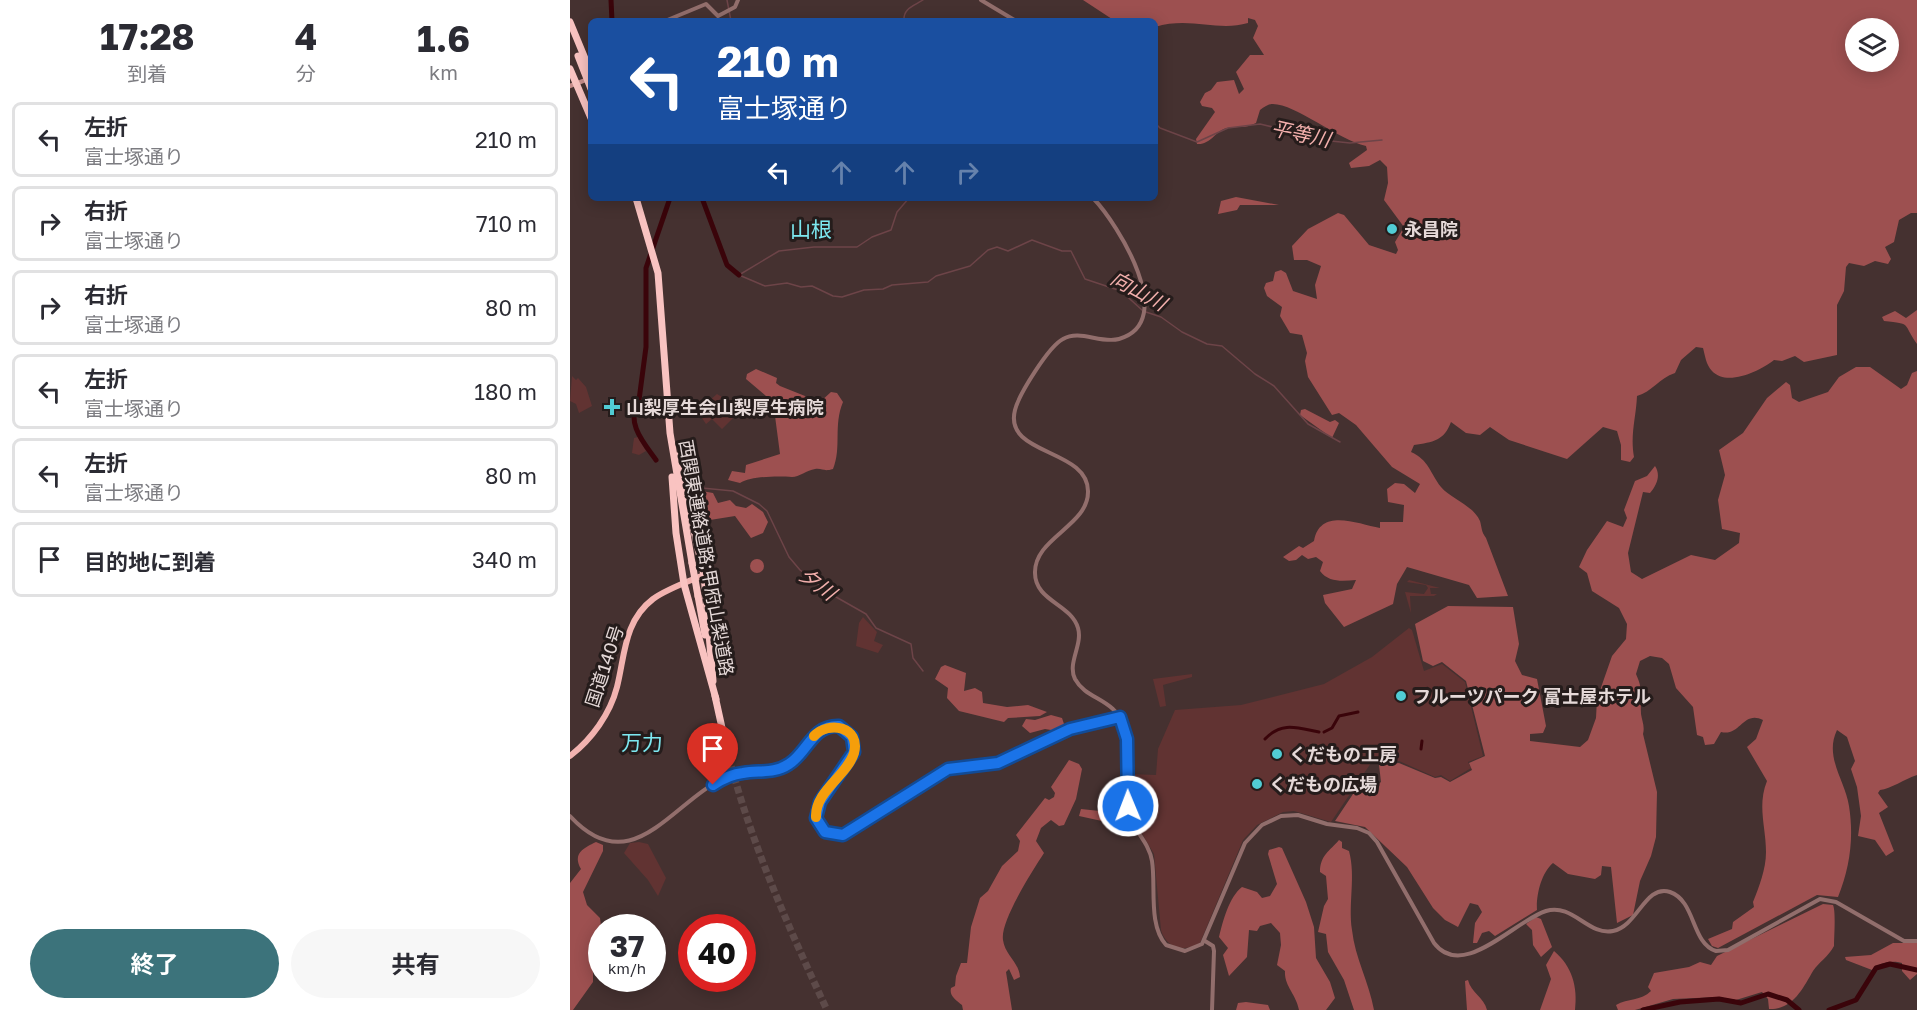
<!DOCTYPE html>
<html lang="ja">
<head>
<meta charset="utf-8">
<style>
	:root { --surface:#fff; --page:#f7f7f7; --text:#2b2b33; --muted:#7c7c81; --line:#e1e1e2; --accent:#3c737b }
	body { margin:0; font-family:"Golos Text","Noto Sans JP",sans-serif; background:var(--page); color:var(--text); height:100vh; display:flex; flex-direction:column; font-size:22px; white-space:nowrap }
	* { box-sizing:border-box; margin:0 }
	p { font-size:20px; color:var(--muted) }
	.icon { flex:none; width:33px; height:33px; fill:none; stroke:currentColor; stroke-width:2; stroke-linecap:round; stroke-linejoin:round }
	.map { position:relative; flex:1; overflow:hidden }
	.details { display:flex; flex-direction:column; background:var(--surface); width:570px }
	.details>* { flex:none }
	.banner { position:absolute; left:18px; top:18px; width:570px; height:183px; border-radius:9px; box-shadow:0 3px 15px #0003; background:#1a4fa0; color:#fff; overflow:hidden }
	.tools { position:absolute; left:1275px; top:18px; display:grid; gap:12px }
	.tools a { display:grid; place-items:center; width:54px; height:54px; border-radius:50%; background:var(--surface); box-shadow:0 3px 15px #0003; font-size:30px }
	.speed { position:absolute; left:18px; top:914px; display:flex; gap:12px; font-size:30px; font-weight:700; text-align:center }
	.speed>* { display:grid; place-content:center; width:78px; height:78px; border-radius:50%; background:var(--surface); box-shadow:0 3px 15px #0003; line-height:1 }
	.speed small { font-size:15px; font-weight:400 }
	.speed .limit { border:9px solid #d22; background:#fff; color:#111 }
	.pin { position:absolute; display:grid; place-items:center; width:51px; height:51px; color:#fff; margin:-62px -26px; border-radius:50% 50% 50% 0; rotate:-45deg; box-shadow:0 0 6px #0007 }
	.pin .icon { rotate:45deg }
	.me { position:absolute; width:66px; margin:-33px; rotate:359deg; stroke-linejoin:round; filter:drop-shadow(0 0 4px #0008) }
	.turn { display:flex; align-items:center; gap:21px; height:126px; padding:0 30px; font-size:27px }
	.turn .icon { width:78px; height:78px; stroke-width:2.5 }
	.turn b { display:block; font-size:42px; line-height:51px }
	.lanes { display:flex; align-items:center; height:57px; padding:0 30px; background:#0003; justify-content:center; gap:30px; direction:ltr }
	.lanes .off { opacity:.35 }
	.eta { display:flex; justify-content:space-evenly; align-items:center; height:102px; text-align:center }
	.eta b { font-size:36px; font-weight:700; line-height:42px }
	.primary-button { display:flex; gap:12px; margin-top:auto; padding:12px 30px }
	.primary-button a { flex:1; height:69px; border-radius:36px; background:var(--accent); color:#fff; font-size:24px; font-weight:700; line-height:69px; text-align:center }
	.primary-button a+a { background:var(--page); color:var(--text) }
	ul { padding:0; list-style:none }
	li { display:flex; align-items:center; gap:18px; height:75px; margin:0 12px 9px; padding:0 18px; border:3px solid var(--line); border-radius:9px }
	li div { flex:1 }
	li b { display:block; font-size:22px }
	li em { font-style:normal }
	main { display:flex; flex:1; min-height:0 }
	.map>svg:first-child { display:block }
	.green { fill:#613332 }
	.forest { fill:#9d5050; fill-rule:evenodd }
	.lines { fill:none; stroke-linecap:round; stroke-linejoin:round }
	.stream { stroke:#6d4448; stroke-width:1.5 }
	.canal { stroke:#3a040a; stroke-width:3 }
	.river { stroke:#3a040a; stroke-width:5 }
	.motorway-tunnel { stroke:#5d4a49; stroke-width:7; stroke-dasharray:7 3.5; stroke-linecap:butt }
	.tertiary { stroke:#926e6c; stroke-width:4 }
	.secondary { stroke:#c58c8a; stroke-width:4.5 }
	.trunk { stroke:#f2b3b0; stroke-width:6 }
	.motorway { stroke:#f9c3c1; stroke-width:7 }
	.motorway-bridge { stroke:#f9c3c1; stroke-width:7 }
	.route-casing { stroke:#114b97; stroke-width:15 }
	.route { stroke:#1a73e8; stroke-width:10 }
	.slow { stroke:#f59e0b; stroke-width:10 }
	.poi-dot { fill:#51ccd4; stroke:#251c1b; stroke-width:2 }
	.labels { text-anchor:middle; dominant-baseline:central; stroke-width:6; stroke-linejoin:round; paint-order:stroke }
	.poi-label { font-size:18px; font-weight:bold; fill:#e5d9d8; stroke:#251c1b; text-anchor:start }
	.street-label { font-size:18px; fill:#e5d9d8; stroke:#251c1b }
	.water-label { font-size:20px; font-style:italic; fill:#f2afac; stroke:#251c1b }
	.quarter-label { font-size:21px; fill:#7de8f0; stroke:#251c1b }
</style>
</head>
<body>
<main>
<section class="details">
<div class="eta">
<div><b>17:28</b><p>到着</p></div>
<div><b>4</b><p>分</p></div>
<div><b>1.6</b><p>km</p></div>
</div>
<ul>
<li><svg class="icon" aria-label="left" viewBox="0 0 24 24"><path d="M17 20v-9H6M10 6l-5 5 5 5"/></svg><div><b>左折</b><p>富士塚通り</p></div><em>210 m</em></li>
<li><svg class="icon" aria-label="right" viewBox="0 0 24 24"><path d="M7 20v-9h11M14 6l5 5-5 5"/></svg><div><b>右折</b><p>富士塚通り</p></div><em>710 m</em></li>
<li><svg class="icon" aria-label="right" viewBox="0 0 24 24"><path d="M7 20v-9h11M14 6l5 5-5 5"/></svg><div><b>右折</b><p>富士塚通り</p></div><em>80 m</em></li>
<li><svg class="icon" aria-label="left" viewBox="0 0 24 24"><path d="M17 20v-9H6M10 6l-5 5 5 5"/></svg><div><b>左折</b><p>富士塚通り</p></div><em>180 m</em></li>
<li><svg class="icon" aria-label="left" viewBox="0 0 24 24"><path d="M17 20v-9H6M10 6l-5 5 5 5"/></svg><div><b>左折</b><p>富士塚通り</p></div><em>80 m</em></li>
<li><svg class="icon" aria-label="arrive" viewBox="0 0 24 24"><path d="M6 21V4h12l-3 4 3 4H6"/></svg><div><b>目的地に到着</b></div><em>340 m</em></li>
</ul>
<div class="primary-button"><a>終了</a><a>共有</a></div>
</section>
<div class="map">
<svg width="1347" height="1010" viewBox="0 0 1347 1010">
	<rect width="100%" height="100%" fill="#453130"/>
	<g class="green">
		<polygon points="2,376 6,380 8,378 16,387 22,406 9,413 6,404 0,401"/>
		<polygon points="147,394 152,397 148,401 158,408 163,418 152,429 142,419 136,424 132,418 138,413 132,407"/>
		<polygon points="68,437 76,451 69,455 62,453 64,438"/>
		<polygon points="839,580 870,588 860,588 861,594 867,594 864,596 840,596 841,613 835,592 854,594 858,588 856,585 837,582"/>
		<polygon points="293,617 307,632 304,641 313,645 308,653 286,646 289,623"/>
		<path d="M839 628 842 630 854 671 872 664 895 682 913 756 898 762 901 768 880 781 871 775 865 777 829 761 801 763 761 822 724 811 713 812 687 825 673 840 630 943C614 953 596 948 591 930L584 854 561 815 559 774 586 775 588 749 605 710 671 705 754 684 802 657Z"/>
		<polygon points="622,674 622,677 593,685 596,706 590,707 583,679"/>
		<polygon points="69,842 78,844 96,878 88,896 78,880 54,853 60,843"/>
	</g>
	<g class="forest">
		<path d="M513 0H1347V213H1341L1329 220 1324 242 1315 247 1321 259 1318 264 1305 261 1294 266 1279 263 1276 267 1274 291 1267 305V355L1234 362 1225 356 1212 361 1204 360C1190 371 1157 387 1142 371 1136 365 1135 355 1133 348L1126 347 1111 360 1105 373C1089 378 1082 392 1067 396 1066 418 1060 435 1064 457L1060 462 1051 460V445L1047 431 1033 427 997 459 939 440 920 427 910 435 896 433 881 422C874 441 863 442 844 445L841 452C859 460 860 473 871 487 881 499 903 505 910 521 912 528 911 531 916 538L938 596 907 598 899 585 837 567 827 584 823 604 774 627 755 603 753 595 782 589 786 580C773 581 759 583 750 571L753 562 746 557 738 559 732 555 726 560 719 561 713 557 729 546 733 548 744 541C750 507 788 524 810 528V522H833L834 505 818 502 817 489 825 483 834 484 845 493 850 484 822 467 786 425 769 413 762 415 738 377 735 361 737 353 732 335 720 333 710 316 712 307 697 296 694 288 696 283 703 281 705 272 711 270 716 273 723 291 747 299 745 285 751 266 737 260H724L722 246 738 229 768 213 774 215 799 245 826 254 828 250 825 242 834 227 814 200 818 183 817 167 810 160 799 166 781 168 779 163 797 150 796 146C769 140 724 103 702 104 698 104 694 107 690 110L686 123C675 129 669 126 657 128 646 130 641 145 627 144L626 139 645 112 642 108 632 106 630 102 635 93 641 90 647 82 664 80 669 94 674 89 666 72 680 55H694L683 38 688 26 685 20 678 18V23C647 32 620 16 585 27V21H545ZM1286 28H1318V62H1286Z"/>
		<polygon points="666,197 709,205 670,205 667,210 648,214 651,201"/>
		<path d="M1347 310V344C1332 323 1343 324 1314 321L1312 317 1325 311 1336 318Z"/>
		<path d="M1286 367H1300L1331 389 1337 385 1342 373 1347 371V775C1334 779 1321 789 1310 790L1308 793 1318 807 1309 813 1324 851 1316 856 1305 840 1288 836 1291 816 1287 787 1281 769 1285 761 1277 737 1267 730C1254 757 1275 780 1279 806 1284 838 1280 867 1268 897L1247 895 1148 948 1142 946 1138 939 1162 929 1163 922 1184 907 1183 902C1189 887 1196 869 1196 852 1196 827 1187 806 1197 781L1177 747 1186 739 1193 720C1173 710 1170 737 1151 732L1144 744 1135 745 1133 737 1127 735 1123 707 1106 688 1099 664 1092 658 1080 656 1070 661 1066 674C1074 692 1070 695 1071 714 1072 721 1075 726 1073 734L1087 792 1086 837 1081 856 1070 881 1063 915 1047 923 1041 867 1032 866 1031 875 1025 879 998 874 983 863C971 873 966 896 967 910L925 936 919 931 912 933 907 943H903L905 923 912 912 908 905 900 903 888 927 875 920 863 908 837 867 795 827 765 821 785 791 797 793 811 782 809 765 829 763 865 778 871 777 880 782 902 770 899 763 915 756 896 681 872 662 863 666 853 661 845 624 878 606 943 607 949 644 945 661 952 675 967 679 976 726 973 733 960 734V741L1010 747 1018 740 1026 718 1027 699 1042 656 1056 639 1057 624 1049 608 1022 591 1017 573 1009 567 1017 550 1037 521 1053 527 1057 518 1054 510 1065 481 1077 476 1085 466C1091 475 1087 485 1080 493L1073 492 1058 553 1061 572 1072 579 1121 555 1145 560 1169 543 1170 533 1152 529 1148 500 1155 475 1149 450 1173 433 1197 398 1216 382 1220 385 1222 398 1229 402 1258 392 1269 377Z"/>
		<path d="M186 369 207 378 206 383 210 386 250 402 261 392 267 393 273 402C263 426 272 447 263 469 253 472 253 468 245 469 237 470 229 477 222 477 209 476 181 476 170 483L158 480 162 471 175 473 176 465 210 454 205 416 197 406 196 396 176 379 177 374Z"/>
		<polygon points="735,409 760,422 765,420 769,423 762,438 730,415 731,410"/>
		<polygon points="126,490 143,493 148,503 160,500 166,506 176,508 182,504 193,512 198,522 193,533 181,538 165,516 140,520 134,500 125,502 124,492"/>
		<circle cx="187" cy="566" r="7"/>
		<polygon points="375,665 396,673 394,691 405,688 412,692 413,703 437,707 458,705 477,712 470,716 438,718 434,722 389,711 377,698 378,688 365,679 371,667"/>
		<polygon points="481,715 492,718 494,724 487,731 475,729 460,733 452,726 456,719 465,720"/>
		<path d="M499 760 509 764 512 769 506 799 494 825 489 826 481 820 471 828 466 841 474 853C463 870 430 921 433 940 435 955 449 962 450 977L444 980 439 969 436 972 442 1010H393L392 1005C386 1000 379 996 381 988L385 986 386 976 391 963H397L401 927 410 898 418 891 432 866 448 851 450 841 446 835 475 798 479 800 484 797 485 793 481 787Z"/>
		<polygon points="511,809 539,812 541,823 509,816"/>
		<path d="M769 840 772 842V848L779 851C786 877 778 903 782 930 785 958 799 982 804 1010H784L774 980 758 952 756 934 748 932 754 906 758 899 756 876 750 872C750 855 760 851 769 840Z"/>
		<path d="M26 842 33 845V851L13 892 17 905 30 918 31 926 23 949V982L3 1010H0V883L11 869C2 853 14 848 26 842Z"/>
		<path d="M709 847 712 848 736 902 744 927 746 958 760 982 765 998 756 1010H729C726 994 714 986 715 971L707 965 711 945 710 933 701 923 690 926 687 931 679 930 677 957 659 976 653 955 658 948 649 937C653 921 659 897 672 887L687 892 692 898 700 896 707 884 698 854 699 850Z"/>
		<path d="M1253 904 1263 905C1266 912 1264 936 1264 946 1259 956 1249 962 1243 971 1233 988 1223 1010 1199 1009L1198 999 1192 992 1166 1000 1148 997 1103 999 1065 1010H1048L1046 1005C1058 998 1071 1001 1081 991L1078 987 1084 973 1119 967 1130 962 1141 965 1147 956Z"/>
		<polygon points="966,917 971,919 982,947 971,957 963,945 962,930 956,924"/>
		<path d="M1323 943H1347V974L1340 980 1332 971V963C1323 960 1309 962 1302 970L1276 960 1275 957 1301 955Z"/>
		<path d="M984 951C1002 966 1008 987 1005 1010H970L981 979 976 965Z"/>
		<path d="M898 980C901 993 914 997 917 1010H897L895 981Z"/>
		<polygon points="676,1002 698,1005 700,1010 666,1010 668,1003"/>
	</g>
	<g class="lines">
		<g class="stream">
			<polyline points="157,0 161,21"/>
			<path d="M334 21C333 8 344 6 353 0"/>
			<polyline points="585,123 590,128 627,142 658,128 690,124 761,141 780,143 812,140"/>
			<polyline points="339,198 327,212 321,230 302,237 287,247 244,247 209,251 169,275 195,286 217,283 231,287 242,286 263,296 272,297 294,290 313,289 322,285 358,282 366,276 400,266 418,250 427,247 438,251 462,240 492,251 501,251 515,279 551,291 572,310"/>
			<polyline points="576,312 591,317 612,332 637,344 652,346 685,374 704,386 738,424 770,442"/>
			<polyline points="117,480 132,488 163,491 189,504 197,511 219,557 230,570 259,593 296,614 306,628 341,644 343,658 353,671"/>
		</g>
		<g class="canal">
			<polyline points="754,732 762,728 769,716 788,712"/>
			<path d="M695 739C712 721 728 728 749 732"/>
			<polyline points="851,749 852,741"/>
		</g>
		<g class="river">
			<polyline points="41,0 42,21"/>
			<polyline points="132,198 157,265 169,275"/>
			<path d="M86 460C73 442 55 422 69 400L76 347V268L100 198"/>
			<polyline points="1073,1010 1110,1002 1149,999 1171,1003 1198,994 1217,1000 1229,1010"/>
			<polyline points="1259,1010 1286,1000 1306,968 1320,964 1347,970"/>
		</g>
		<path class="motorway-tunnel" d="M156 746C179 839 217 924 257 1010"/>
		<g class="tertiary">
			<polyline points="411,0 446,21"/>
			<polyline points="95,21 136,4 148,16 165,7 168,0"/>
			<path d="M523 198C548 224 609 322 549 339 530 344 510 329 493 339 479 346 449 394 445 410 433 456 519 448 518 492 518 526 464 538 465 573 465 601 501 604 508 628 513 645 497 663 505 679 517 701 544 697 555 728 563 754 554 783 558 810 561 829 579 841 582 861 586 886 578 925 596 945L615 951 632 944 675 843 692 825 711 816 728 815 757 824 787 828 799 833 807 842 864 943C893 981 944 921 976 911 1003 903 1018 936 1043 931 1068 926 1075 884 1100 892 1126 901 1121 943 1146 951L1158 950 1250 899 1266 902 1334 941H1347"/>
			<path d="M0 816C63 884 103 799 157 777 177 769 201 777 219 764 237 753 257 703 282 737L284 752 250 802 246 818 255 832 273 835 378 769 428 763 500 729 550 717"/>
			<polyline points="635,941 643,946 644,951 642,1010"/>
		</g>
		<polyline class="secondary" points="0,86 21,78"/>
		<path class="trunk" d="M0 756C22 739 40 714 47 687 55 655 54 621 83 599 97 589 117 582 134 575"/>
		<g class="motorway">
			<polyline points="0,22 21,73"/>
			<polyline points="0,69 21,118"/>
			<polyline points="66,198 88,273 100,433 122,563"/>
			<polyline points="107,456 134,575 143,681"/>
			<polyline points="102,477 106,533 114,584 146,699"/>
			<polyline points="128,596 135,635"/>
			<polyline points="145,696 156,746"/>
		</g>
		<g class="motorway-bridge">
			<polyline points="8,56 21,89"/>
			<polyline points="122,563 128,596"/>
		</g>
	</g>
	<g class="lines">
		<g class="route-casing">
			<path id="route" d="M143 785C152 779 162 774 173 773 189 770 204 774 219 764 238 752 242 725 269 726L282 737 284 752 250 802 246 818 255 832 273 835 378 769 428 763 500 729 550 717 557 739 558 806"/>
		</g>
		<use href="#route" class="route"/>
		<path class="slow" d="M244 736C259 720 291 727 284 753 277 776 245 791 246 817"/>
	</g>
	<g class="poi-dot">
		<circle cx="822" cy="229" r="6"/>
		<path d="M39 398h6v6h6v6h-6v6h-6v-6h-6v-6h6z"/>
		<circle cx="831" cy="696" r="6"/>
		<circle cx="707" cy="754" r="6"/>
		<circle cx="687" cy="784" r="6"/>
	</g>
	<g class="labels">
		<g class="poi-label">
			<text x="834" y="229">永昌院</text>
			<text x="56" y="407">山梨厚生会山梨厚生病院</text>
			<text x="843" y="696">フルーツパーク 富士屋ホテル</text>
			<text x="719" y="754">くだもの工房</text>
			<text x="699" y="784">くだもの広場</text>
		</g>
		<g class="street-label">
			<text transform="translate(137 558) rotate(80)">西関東連絡道路;甲府山梨道路</text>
			<text transform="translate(34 666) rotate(-72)">国道140号</text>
		</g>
		<g class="water-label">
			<text transform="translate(731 133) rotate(12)">平等川</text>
			<text transform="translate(569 290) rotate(29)">向山川</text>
			<text transform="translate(248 583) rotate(36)">夕川</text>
		</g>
		<g class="quarter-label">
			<text x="241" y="229">山根</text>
			<text x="72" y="742">万力</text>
		</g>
	</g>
</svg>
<div class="tools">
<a><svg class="icon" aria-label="layers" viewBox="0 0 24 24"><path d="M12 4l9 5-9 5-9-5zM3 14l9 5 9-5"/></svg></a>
</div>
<div class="speed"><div>37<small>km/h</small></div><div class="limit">40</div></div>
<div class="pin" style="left:143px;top:785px;background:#d93025"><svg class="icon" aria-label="arrive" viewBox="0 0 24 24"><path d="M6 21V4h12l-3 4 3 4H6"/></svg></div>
<svg class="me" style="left:558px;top:806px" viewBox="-20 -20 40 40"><circle r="17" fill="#1a73e8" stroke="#fff" stroke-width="3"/><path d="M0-11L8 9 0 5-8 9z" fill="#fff"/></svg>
<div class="banner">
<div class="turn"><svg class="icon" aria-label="left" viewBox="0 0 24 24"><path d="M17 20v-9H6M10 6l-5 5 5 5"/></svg><div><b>210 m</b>富士塚通り</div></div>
<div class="lanes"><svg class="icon" aria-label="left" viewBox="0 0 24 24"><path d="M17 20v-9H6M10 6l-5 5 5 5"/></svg><svg class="icon off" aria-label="ahead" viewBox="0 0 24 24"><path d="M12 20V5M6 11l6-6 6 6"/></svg><svg class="icon off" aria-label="ahead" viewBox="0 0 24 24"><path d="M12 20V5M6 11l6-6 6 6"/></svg><svg class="icon off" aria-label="right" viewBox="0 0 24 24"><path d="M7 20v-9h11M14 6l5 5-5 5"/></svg></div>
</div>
</div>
</main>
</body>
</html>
